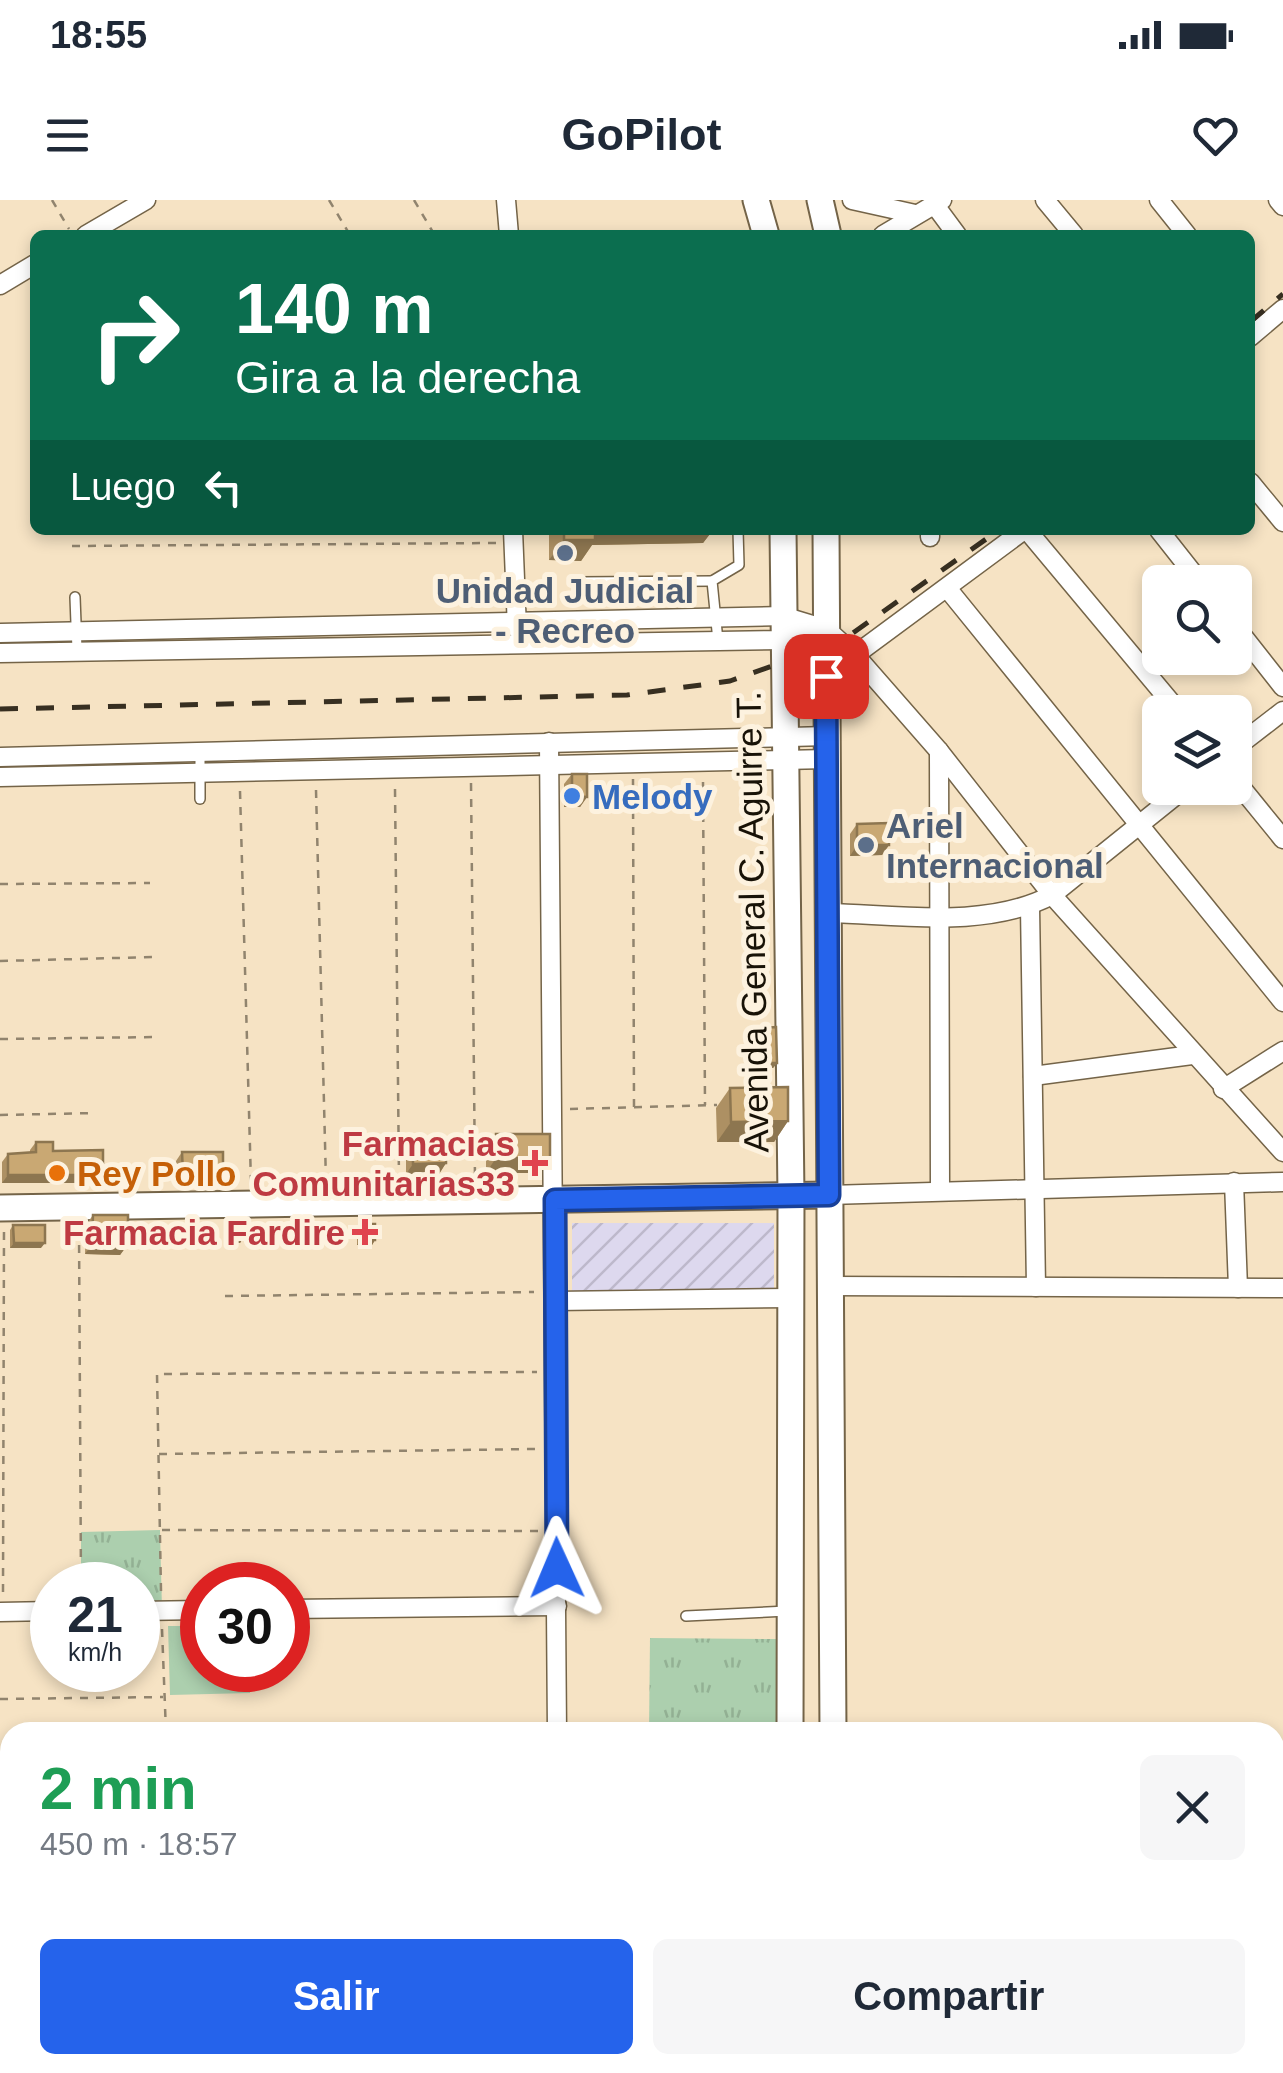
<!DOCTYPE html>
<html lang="es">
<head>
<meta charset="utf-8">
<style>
	:root { --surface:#fff; --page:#f6f6f7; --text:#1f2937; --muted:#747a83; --accent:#2563eb }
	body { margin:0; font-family:Arial,sans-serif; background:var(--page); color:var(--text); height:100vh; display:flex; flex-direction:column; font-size:38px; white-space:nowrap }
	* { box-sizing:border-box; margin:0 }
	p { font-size:32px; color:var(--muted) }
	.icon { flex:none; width:55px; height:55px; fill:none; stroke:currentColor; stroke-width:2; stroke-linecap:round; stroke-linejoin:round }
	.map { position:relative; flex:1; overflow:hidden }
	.drawer { position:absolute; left:0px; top:1522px; width:1285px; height:352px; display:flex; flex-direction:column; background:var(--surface); border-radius:30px 30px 0 0; box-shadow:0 5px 15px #0003 }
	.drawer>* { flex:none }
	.top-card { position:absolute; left:30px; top:30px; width:1225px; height:305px; border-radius:15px; box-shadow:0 5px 15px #0003; background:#0b6e4f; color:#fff; overflow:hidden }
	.fabs { position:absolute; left:1142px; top:365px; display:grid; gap:20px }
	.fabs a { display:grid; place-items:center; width:110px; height:110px; border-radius:15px; background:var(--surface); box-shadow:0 5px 15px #0003; font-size:50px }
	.speed { position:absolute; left:30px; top:1362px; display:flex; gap:20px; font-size:50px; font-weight:700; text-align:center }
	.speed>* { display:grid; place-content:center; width:130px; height:130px; border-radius:50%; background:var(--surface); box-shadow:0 5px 15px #0003; line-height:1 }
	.speed small { font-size:25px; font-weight:400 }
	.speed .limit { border:15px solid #d22; background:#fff; color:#111 }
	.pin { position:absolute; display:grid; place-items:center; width:85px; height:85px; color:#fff; margin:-42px; border-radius:20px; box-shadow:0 5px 15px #0006 }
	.me { position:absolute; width:110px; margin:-55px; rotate:359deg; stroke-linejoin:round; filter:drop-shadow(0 0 8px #0008) }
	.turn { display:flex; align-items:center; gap:35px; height:210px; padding:0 40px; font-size:45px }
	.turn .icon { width:130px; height:130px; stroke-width:2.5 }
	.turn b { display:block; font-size:70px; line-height:85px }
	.then { display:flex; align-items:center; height:95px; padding:0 40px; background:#0003; gap:20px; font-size:38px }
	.round { display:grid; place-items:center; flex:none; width:105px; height:105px; border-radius:15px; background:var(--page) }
	.overview { display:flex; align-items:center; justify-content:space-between; height:170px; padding:0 40px }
	h1 { font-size:60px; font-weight:700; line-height:75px; color:#1e9e55 }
	.action { display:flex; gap:20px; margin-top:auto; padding:20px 40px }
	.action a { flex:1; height:115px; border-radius:15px; background:var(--accent); color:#fff; font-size:40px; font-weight:700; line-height:115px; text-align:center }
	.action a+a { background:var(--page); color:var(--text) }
	.status { display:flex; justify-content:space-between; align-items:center; height:70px; padding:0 50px; background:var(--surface); direction:ltr }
	.status svg { height:28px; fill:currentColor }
	header { display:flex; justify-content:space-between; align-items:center; height:130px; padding:0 40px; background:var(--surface); font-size:45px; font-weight:700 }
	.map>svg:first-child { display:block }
	.industrial { fill:url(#industrial-furrows) }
	.grass { fill:#accfae }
	.park { fill:url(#park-tufts) }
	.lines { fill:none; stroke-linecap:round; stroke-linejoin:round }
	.canal { stroke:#84d2e0; stroke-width:18 }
	.lane-casing { stroke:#746448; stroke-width:12 }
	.street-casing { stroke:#746448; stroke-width:21 }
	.secondary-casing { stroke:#746448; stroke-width:29 }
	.path { stroke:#91846e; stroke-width:2.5; stroke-dasharray:8 8; stroke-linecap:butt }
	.lane { stroke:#fff; stroke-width:9 }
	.street { stroke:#fff; stroke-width:18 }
	.secondary { stroke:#fff; stroke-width:25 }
	.rail { stroke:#372f21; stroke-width:5; stroke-dasharray:18 18; stroke-linecap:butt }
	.wall { fill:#ad9063 }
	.shaded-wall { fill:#8d7650 }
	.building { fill:#c9a873; stroke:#8d7650; stroke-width:2.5 }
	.route-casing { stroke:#184099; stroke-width:25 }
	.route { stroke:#2563eb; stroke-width:18 }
	.service-dot { fill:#5c6f8a; stroke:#fdf2df; stroke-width:4 }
	.shop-dot { fill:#3f7fe0; stroke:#fdf2df; stroke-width:4 }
	.health-dot { fill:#e0444e; stroke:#fdf2df; stroke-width:4 }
	.food-dot { fill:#e8710a; stroke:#fdf2df; stroke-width:4 }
	.labels { text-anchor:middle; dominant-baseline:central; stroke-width:10; stroke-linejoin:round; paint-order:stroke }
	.service-label { font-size:35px; font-weight:bold; fill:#4e5e75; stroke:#fdf2df }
	.shop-label { font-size:35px; font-weight:bold; fill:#366cbe; stroke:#fdf2df; text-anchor:start }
	.street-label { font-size:35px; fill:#181207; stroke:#fdf2df }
	.health-label { font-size:35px; font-weight:bold; fill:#be3a42; stroke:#fdf2df; text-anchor:end }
	.food-label { font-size:35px; font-weight:bold; fill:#c56008; stroke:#fdf2df; text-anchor:start }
</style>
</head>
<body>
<div class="status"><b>18:55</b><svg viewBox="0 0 49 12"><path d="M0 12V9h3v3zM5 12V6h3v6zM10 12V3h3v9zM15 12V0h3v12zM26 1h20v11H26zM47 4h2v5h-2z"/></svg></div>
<header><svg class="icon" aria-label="menu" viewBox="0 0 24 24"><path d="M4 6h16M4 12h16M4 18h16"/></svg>GoPilot<svg class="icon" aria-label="heart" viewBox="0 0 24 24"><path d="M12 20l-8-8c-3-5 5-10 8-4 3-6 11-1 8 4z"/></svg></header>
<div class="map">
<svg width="1283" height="1873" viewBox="0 0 1283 1873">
	<defs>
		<pattern id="industrial-furrows" width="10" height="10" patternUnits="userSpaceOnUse" patternTransform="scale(2.5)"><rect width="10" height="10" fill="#ddd8ee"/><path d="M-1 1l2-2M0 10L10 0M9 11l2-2" fill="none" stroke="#bdb8cb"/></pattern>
		<pattern id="park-tufts" width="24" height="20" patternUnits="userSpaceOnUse" patternTransform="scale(2.5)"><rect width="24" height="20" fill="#accfae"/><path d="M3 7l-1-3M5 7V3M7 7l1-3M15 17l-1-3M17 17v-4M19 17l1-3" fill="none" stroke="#93b194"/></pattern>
	</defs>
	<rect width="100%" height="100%" fill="#f6e3c4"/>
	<polygon class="industrial" points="572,1023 774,1023 774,1090 572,1091"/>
	<polygon class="grass" points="168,1426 202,1426 202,1470 249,1470 250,1493 170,1495"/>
	<g class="park">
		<polygon points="160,1330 162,1410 138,1411 138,1385 81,1385 81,1332"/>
		<polygon points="650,1438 777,1439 778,1532 649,1532"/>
	</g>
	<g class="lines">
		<polyline class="canal" points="0,1864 34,1873"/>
		<g class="lane-casing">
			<g id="lane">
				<polyline points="580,382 712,381"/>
				<polyline points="75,397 77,450"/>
				<polyline points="718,441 712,381 739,365 738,330"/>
				<polyline points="200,599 200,552"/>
				<polyline points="686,1416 787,1411"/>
				<polyline points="94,1865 95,1873"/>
			</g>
		</g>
		<g class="street-casing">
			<g id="street">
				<polyline points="506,0 509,35"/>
				<polyline points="852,0 915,14"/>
				<polyline points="1045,0 1074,35"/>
				<polyline points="1159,0 1187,35"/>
				<polyline points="1278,0 1283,6"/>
				<polyline points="934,4 957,35"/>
				<polyline points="86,35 146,0"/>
				<polyline points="883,35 942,0"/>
				<polyline points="0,85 35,64"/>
				<polyline points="1250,137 1283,109"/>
				<polyline points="1250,282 1283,322"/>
				<polyline points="513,330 517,429"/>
				<polyline points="930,330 930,337"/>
				<polyline points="1027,330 1179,512"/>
				<polyline points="1159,330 1200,382"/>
				<polyline points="947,388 1283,802"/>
				<polyline points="1235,426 1283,487"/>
				<polyline points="0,433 783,416 826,429 855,455 939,551 1052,695 1283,952"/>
				<polyline points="0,453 783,440 823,430"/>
				<polyline points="855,455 1024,330"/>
				<polyline points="549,542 557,1532"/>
				<polyline points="1235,548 1283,511"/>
				<polyline points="939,551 940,990"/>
				<polyline points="0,557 827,536"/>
				<polyline points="0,577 827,559"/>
				<polyline points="1235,580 1283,639"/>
				<polyline points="1030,707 1036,1087"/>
				<path d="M830 713C901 715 987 729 1052 695L1185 588"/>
				<polyline points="1033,876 1192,855"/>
				<polyline points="1223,889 1283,851"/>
				<polyline points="1234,982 1238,1088"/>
				<polyline points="829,995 1283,982"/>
				<polyline points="830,1086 1283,1088"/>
				<polyline points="555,1101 791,1098"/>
				<polyline points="288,1409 557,1406"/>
				<polyline points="138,1411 202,1410"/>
				<polyline points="0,1412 52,1411"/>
				<polyline points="0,1823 10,1826"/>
				<polyline points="173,1865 205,1873"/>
				<polyline points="563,1865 563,1873"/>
			</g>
		</g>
		<g class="secondary-casing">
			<g id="secondary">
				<polyline points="756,0 766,35"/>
				<polyline points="820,0 828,35"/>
				<polyline points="783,330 791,996 790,1532"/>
				<polyline points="826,330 833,1532"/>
				<polyline points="0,1008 829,995"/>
				<polyline points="797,1865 797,1873"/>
				<polyline points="835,1865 835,1873"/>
			</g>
		</g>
		<g class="path">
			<polyline points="52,0 69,29"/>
			<polyline points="329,0 350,35"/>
			<polyline points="414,0 434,34"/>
			<polyline points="420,35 493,34"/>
			<polyline points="33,88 35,207"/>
			<polyline points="72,346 496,343"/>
			<polyline points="633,579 634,907"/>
			<polyline points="703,582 705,905"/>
			<polyline points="471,583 475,979"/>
			<polyline points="395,589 399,980"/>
			<polyline points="316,590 326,982"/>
			<polyline points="240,591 251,983"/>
			<polyline points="0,684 150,683"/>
			<polyline points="0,761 155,757"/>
			<polyline points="0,839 158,837"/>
			<polyline points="570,909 717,905"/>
			<polyline points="0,915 96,913"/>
			<polyline points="79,1029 81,1385"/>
			<polyline points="225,1096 534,1092"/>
			<polyline points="159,1254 535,1249"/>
			<polyline points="162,1330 539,1331"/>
			<polyline points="161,1391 157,1174 537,1172"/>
			<polyline points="3,1392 4,1030"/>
			<polyline points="162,1429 166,1532"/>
			<polyline points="0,1499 163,1497"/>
			<polyline points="0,1582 10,1581"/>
			<polyline points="0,1656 10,1656"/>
			<polyline points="0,1733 10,1733"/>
		</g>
		<use href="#lane" class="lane"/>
		<use href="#street" class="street"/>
		<use href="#secondary" class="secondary"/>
		<g class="rail">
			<polyline points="1250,122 1283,94"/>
			<polyline points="0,509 627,495 730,481 840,442 999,330"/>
		</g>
	</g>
	<g class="wall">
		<polygon points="549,330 713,330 703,343 592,345 581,361 549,360"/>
		<polygon points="572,574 587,597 580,607 564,607 564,584"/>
		<polygon points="857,624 889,645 882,655 850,656 850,634"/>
		<polygon points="763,828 777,863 773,868 761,868 760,833"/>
		<polygon points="730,888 788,921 774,942 717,942 716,908"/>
		<polygon points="496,934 550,958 540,973 486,973 486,949"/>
		<polygon points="36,942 53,951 97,983 2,983 2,962 8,954 30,953 30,950"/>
		<polygon points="413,943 446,963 439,974 406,974 406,953"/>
		<polygon points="182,952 223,974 217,984 176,984 176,961"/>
		<polygon points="93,1015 128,1044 120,1055 85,1054 86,1025"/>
		<polygon points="230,1023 243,1038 240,1043 226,1043 226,1029"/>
		<polygon points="361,1024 375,1040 372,1045 357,1045 357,1029"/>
		<polygon points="13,1025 41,1048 10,1048 10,1030"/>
	</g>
	<g class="shaded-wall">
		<polygon points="591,330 713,330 703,343 592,345 581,361 549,360 564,340"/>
		<polygon points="572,596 587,597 580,607 564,607"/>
		<polygon points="857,645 889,645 882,655 850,656"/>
		<polygon points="765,863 777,863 773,868 761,868"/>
		<polygon points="788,921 774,942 717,942 731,922"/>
		<polygon points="496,958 550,958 540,973 486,973"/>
		<polygon points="446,963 439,974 406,974 413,964"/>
		<polygon points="183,974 223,974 217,984 176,984"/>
		<polygon points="8,975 103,975 97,983 2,983"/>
		<polygon points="230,1038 243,1038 240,1043 226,1043"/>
		<polygon points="361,1040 375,1040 372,1045 357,1045"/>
		<polygon points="14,1043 45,1043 41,1048 10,1048"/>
		<polygon points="92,1044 128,1044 120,1055 85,1054"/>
	</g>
	<g class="building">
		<rect x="564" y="330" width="31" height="10"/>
		<polygon points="572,574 587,574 587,597 572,596"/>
		<polygon points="889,623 889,645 857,645 857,624"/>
		<polygon points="776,827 777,863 765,863 763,828"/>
		<polygon points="788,887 788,921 731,922 730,888"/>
		<rect x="496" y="934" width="54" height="24"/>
		<polygon points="36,942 53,942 53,951 103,950 103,975 8,975 8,954 36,952"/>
		<polygon points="446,942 446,963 413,964 413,943"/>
		<polygon points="182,952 223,952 223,974 183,974"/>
		<polygon points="93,1015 128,1015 128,1044 92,1044"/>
		<polygon points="230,1023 244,1023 243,1038 230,1038"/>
		<rect x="361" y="1024" width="14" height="16"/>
		<polygon points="13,1025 45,1025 45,1043 14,1043"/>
	</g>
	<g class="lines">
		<g class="route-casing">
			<polyline id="route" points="557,1368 555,1000 829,995 826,476"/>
		</g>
		<use href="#route" class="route"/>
	</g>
	<g class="service-dot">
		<circle cx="565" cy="353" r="10"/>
		<circle cx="866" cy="645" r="10"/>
	</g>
	<circle class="shop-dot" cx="572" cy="596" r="10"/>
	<g class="health-dot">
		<path d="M530 948h10v10h10v10h-10v10h-10v-10h-10v-10h10z"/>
		<path d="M360 1017h10v10h10v10h-10v10h-10v-10h-10v-10h10z"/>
	</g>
	<circle class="food-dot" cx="57" cy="973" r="10"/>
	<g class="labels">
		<g class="service-label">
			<text x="565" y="390">Unidad Judicial<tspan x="565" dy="40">- Recreo</tspan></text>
			<text x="886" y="625" text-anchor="start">Ariel<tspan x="886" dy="40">Internacional</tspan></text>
		</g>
		<g class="shop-label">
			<text x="592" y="596">Melody</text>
		</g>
		<g class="street-label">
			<text transform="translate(752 722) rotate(-91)">Avenida General C. Aguirre T.</text>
		</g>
		<g class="health-label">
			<text x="515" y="943">Farmacias<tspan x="515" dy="40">Comunitarias33</tspan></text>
			<text x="345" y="1032">Farmacia Fardire</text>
		</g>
		<g class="food-label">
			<text x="77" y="973">Rey Pollo</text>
		</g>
	</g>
</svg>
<div class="fabs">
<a><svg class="icon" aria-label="search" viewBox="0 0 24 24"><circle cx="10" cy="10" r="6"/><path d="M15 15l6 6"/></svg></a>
<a><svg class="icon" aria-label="layers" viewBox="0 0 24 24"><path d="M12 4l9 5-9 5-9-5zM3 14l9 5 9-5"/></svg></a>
</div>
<div class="speed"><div>21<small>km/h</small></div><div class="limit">30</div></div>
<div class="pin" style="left:826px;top:476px;background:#d93025"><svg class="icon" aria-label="arrive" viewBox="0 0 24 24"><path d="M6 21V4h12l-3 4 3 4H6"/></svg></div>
<svg class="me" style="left:557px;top:1368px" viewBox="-20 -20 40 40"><path d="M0-17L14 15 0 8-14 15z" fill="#2563eb" stroke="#fff" stroke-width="4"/></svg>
<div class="top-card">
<div class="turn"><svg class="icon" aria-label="right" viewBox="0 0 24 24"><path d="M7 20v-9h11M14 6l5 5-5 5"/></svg><div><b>140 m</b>Gira a la derecha</div></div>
<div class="then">Luego<svg class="icon" aria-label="left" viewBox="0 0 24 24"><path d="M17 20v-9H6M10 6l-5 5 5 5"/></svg></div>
</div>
<section class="drawer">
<div class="overview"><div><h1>2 min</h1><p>450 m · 18:57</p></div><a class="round"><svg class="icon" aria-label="close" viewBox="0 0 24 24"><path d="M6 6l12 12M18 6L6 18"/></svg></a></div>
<div class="action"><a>Salir</a><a>Compartir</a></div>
</section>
</div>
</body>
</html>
